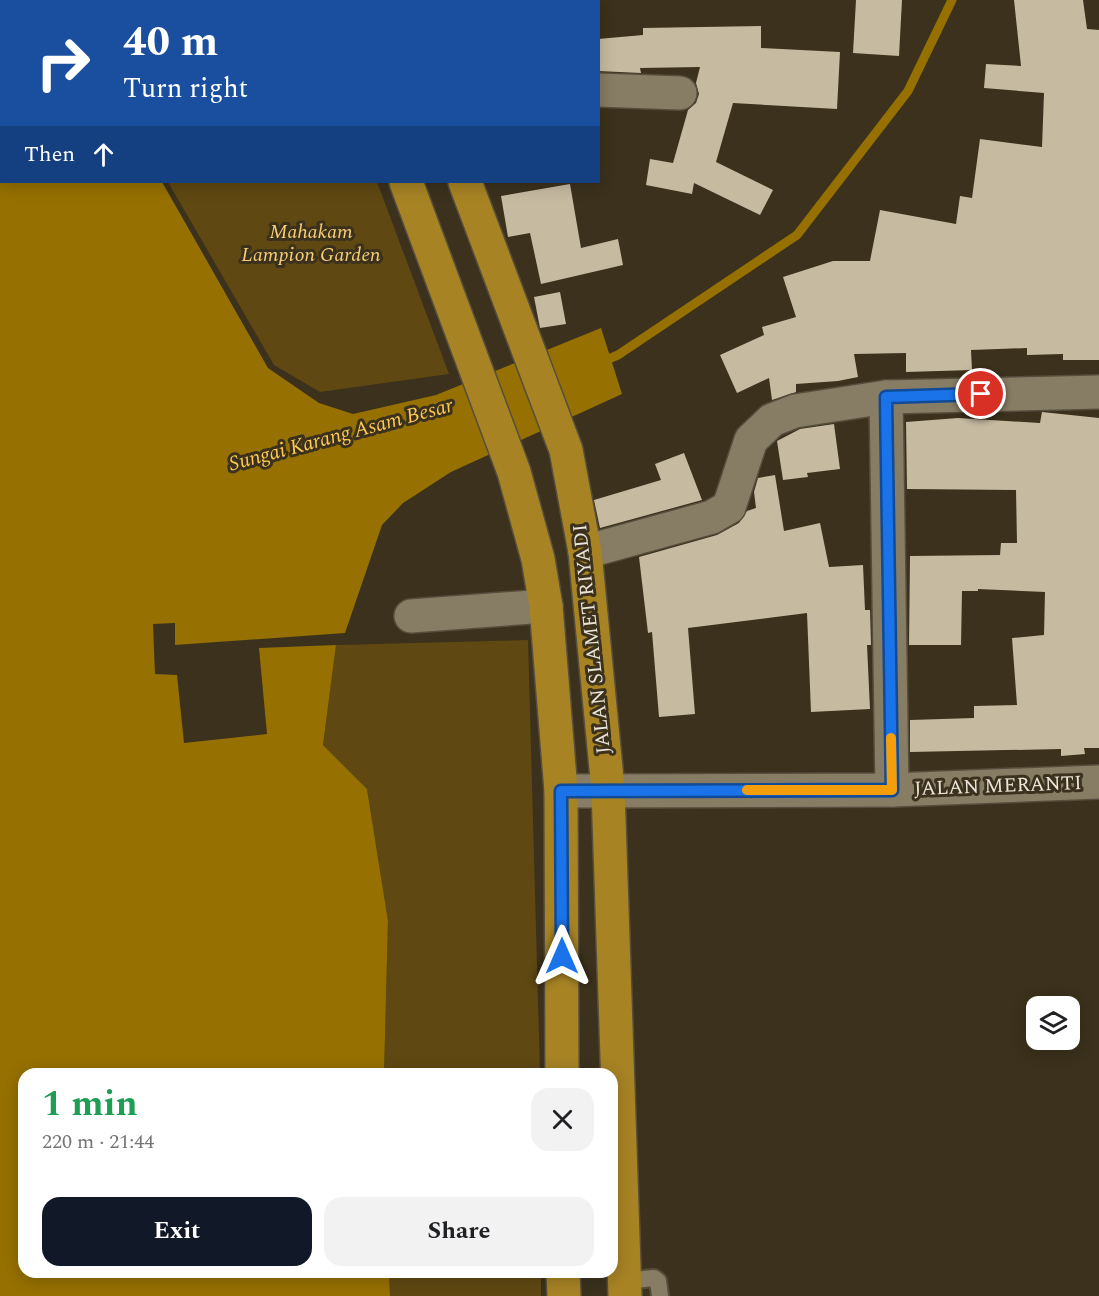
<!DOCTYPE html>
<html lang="en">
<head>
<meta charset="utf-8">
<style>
	:root { --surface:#fff; --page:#f2f2f2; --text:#202124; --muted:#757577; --accent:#111827 }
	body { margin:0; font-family:Spectral,serif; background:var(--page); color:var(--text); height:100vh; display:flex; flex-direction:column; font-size:22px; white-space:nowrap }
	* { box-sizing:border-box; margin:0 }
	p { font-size:20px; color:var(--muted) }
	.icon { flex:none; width:33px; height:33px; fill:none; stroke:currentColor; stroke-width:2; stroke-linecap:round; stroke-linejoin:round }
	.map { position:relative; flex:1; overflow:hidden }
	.sheet { position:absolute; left:18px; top:1068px; width:600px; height:210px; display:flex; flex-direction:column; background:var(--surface); border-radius:18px; box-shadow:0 3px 15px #0003 }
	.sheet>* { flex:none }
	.hud { position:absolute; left:0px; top:0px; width:600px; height:183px; box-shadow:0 3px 15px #0003; background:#1a4fa0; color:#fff; overflow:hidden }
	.buttons { position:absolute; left:1026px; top:996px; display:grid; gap:12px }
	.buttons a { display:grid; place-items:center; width:54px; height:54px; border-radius:12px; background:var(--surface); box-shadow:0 3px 15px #0003; font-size:30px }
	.pin { position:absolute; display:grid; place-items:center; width:51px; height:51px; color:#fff; margin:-26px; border:3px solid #fff; border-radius:50%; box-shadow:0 2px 6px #0007 }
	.me { position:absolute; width:66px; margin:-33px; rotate:0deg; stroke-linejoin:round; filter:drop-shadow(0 0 4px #0008) }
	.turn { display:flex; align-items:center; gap:21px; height:126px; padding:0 24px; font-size:27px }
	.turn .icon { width:78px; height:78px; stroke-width:2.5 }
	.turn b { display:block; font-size:42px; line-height:51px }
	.then { display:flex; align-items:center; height:57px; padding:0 24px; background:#0003; gap:12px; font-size:22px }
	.round { display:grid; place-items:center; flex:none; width:63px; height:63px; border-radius:18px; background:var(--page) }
	.overview { display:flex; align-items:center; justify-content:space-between; height:102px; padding:0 24px }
	h1 { font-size:36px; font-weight:700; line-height:45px; color:#1e9e55 }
	.primary-button { display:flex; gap:12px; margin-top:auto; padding:12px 24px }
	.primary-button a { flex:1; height:69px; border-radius:18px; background:var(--accent); color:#fff; font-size:24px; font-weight:700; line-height:69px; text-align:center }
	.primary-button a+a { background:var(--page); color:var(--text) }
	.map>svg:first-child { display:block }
	.green { fill:#5f4812 }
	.water { fill:#967000 }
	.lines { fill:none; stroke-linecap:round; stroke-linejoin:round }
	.stream { stroke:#967000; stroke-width:9 }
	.building { fill:#c6baa1 }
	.service-casing { stroke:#564e3c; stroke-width:20 }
	.minor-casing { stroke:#564e3c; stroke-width:36 }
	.trunk-casing { stroke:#564e3c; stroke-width:36 }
	.service { stroke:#877c64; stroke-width:16 }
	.minor { stroke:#877c64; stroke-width:33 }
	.trunk { stroke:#a78324; stroke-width:33 }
	.route-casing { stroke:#114b97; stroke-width:15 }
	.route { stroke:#1a73e8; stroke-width:10 }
	.slow { stroke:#f59e0b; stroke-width:10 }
	.labels { text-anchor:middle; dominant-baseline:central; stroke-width:6; stroke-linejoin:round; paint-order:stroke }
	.park-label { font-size:20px; font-style:italic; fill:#f8ce75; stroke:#3b311c }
	.street-label { font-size:20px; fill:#ebe4d8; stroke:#3b311c }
	.water-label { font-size:21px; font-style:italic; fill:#fdc950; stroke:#3b311c }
</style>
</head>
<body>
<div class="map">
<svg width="1099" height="1296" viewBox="0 0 1099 1296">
	<rect width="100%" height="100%" fill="#3b311c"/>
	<g class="green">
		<polygon points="69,0 310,0 310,1 70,2"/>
		<polygon points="168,182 377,182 449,374 320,392 274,365"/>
		<polygon points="528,640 540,1074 384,1074 388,921 367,789 323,745 336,645"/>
		<polygon points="389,1272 541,1272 541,1296 390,1296"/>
	</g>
	<polygon class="water" points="0,0 61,1 2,2 2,182 162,182 268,368 319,403 353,414 436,395 601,328 622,394 451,472 403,503 382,525 345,633 175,645 175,623 153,624 155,674 177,675 184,743 267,734 259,648 336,645 323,745 367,789 388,921 384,1074 24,1074 24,1272 389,1272 390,1296 0,1296"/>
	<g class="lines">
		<polyline class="stream" points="601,362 618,355 797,235 908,91 952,0"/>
	</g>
	<g class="building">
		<polygon points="856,0 902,0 899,56 853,53"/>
		<polygon points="1014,0 1083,0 1087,29 1099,30 1099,360 1063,360 1063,354 1027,355 1027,348 971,350 972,370 906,372 906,353 854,354 858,377 838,381 796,384 796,392 772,400 769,378 737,393 720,355 764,335 762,327 796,317 783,277 833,261 870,261 880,210 956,224 960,196 972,198 980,139 1042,147 1044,93 984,88 986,64 1021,66"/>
		<polygon points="761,26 761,48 840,52 837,109 733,103 716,162 773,190 760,215 694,183 692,194 646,185 650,159 673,163 688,110 696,103 699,94 696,83 700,67 640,68 641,73 598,71 598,39 643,35 643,28"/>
		<polygon points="570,184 581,248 618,239 623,265 541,284 530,233 508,237 501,196"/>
		<polygon points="560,292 566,324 540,328 534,297"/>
		<polygon points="1042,412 1099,418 1099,748 1084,748 1085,754 1061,756 1061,749 910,752 910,720 974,718 974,706 1017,705 1012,638 1044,635 1045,592 978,589 978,591 962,591 961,645 909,645 910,556 1000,555 1001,543 1017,543 1016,490 907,489 906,422 958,418 1040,423"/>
		<polygon points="834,424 840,469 807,473 808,477 783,480 777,441 800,429"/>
		<polygon points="684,453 702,500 600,528 594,500 661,480 655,464"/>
		<polygon points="775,475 784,531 820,523 829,567 863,565 865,610 870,610 871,645 867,645 870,709 811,712 807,613 688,628 695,714 659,717 652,632 648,633 639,557 717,535 739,523 747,511 756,508 754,492 758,478"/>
	</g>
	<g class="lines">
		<g class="service-casing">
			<polyline id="service" points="624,1281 654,1278 658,1281 660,1296"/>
		</g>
		<g class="minor-casing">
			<g id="minor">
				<polyline points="598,90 680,93"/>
				<polyline points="886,397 892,790"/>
				<polyline points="585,552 712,517 729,507 751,440 772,420 795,411 886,397 1099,392"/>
				<polyline points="411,616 546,606"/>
				<polyline points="561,791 892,790 1099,782"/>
			</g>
		</g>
		<g class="trunk-casing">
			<g id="trunk">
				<polyline points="337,0 337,2"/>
				<polyline points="395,0 396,2"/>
				<polyline points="406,182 514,472 538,559 546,606 561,791 562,1074"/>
				<polyline points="465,182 566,450 585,552 608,789 625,1296"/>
				<polyline points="563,1272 564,1296"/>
			</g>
		</g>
		<use href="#service" class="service"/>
		<use href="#minor" class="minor"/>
		<use href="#trunk" class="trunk"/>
	</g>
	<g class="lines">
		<g class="route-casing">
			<polyline id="route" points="562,956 561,791 892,790 886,397 981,394"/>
		</g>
		<use href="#route" class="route"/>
		<polyline class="slow" points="747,790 892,790 891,738"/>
	</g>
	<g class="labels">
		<g class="park-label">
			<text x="311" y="232">Mahakam<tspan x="311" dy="23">Lampion Garden</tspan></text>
		</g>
		<g class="street-label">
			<text transform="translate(592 639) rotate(-96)">JALAN SLAMET RIYADI</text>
			<text transform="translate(998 786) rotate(-2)">JALAN MERANTI</text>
		</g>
		<g class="water-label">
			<text transform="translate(341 435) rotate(-15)">Sungai Karang Asam Besar</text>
		</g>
	</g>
</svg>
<div class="buttons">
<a><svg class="icon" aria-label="layers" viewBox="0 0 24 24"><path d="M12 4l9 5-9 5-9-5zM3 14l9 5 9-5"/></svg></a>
</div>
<div class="pin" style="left:981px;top:394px;background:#d93025"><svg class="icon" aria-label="arrive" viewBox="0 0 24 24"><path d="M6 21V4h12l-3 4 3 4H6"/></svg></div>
<svg class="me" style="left:562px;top:956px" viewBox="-20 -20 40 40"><path d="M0-17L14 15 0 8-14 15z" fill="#1a73e8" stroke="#fff" stroke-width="4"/></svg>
<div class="hud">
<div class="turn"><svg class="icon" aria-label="right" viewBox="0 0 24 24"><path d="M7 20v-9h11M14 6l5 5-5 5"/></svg><div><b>40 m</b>Turn right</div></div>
<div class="then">Then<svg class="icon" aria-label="ahead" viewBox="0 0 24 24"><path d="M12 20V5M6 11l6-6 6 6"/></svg></div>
</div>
<section class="sheet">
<div class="overview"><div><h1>1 min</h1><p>220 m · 21:44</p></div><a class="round"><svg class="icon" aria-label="close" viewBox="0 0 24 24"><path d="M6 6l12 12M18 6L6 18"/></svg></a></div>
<div class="primary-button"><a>Exit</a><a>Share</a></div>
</section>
</div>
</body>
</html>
